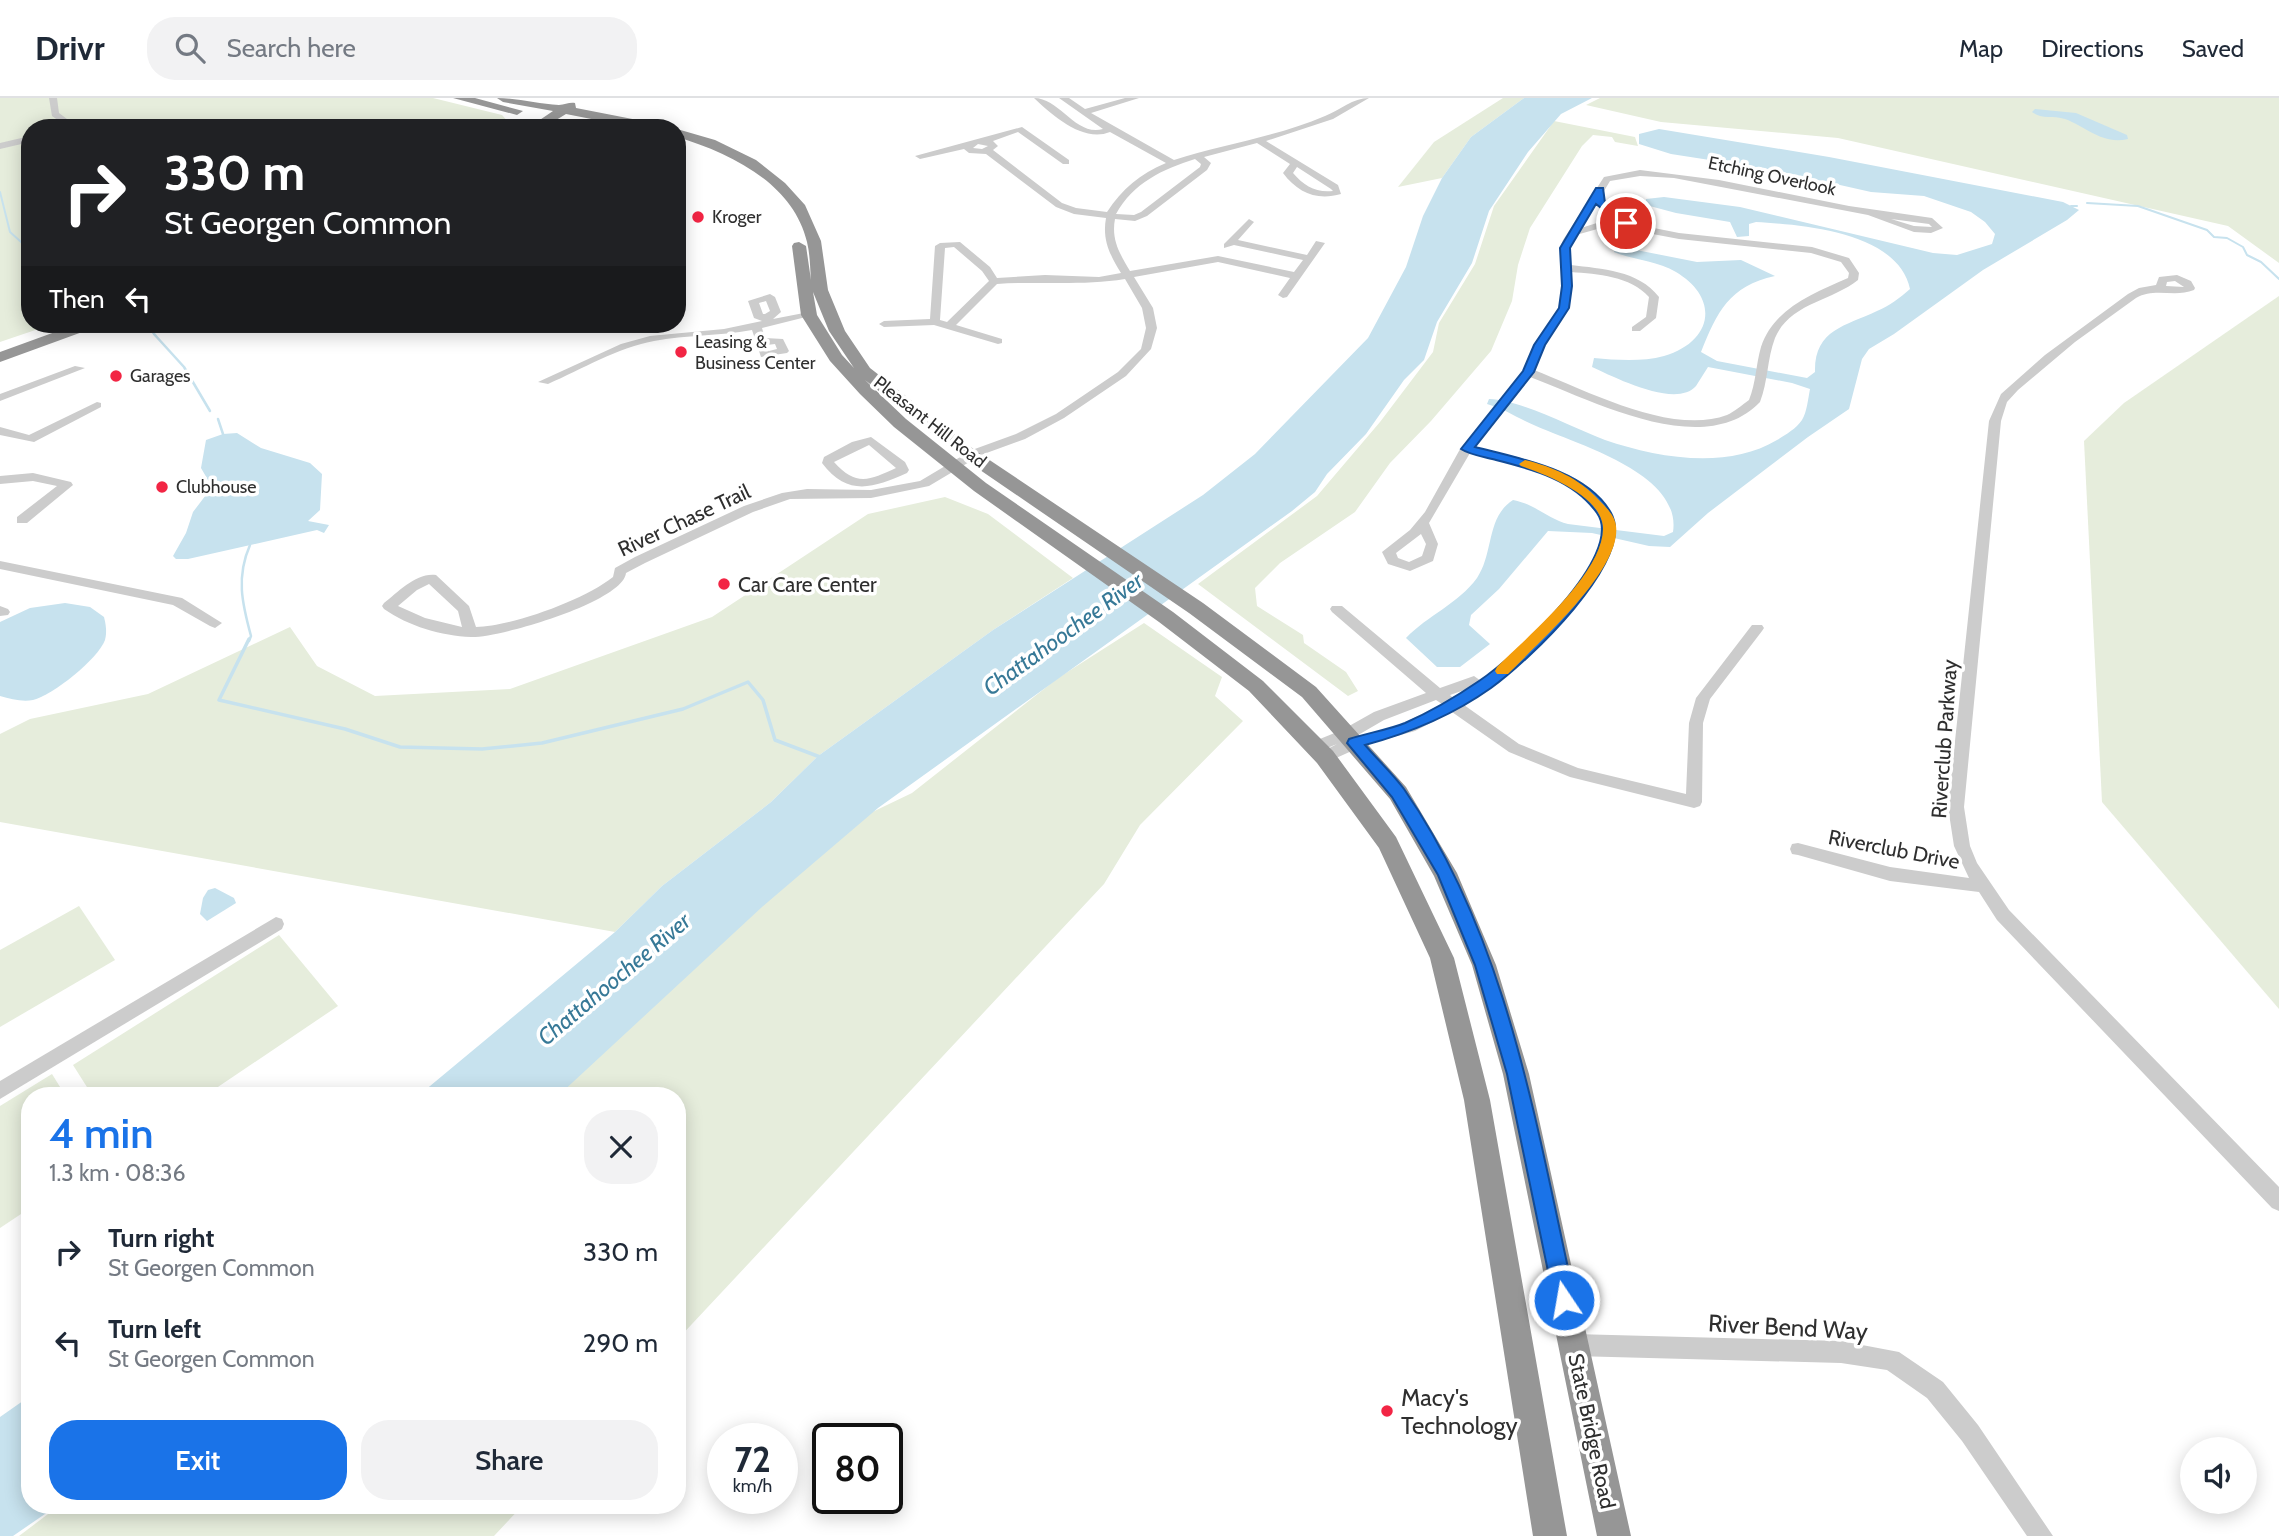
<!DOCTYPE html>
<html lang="en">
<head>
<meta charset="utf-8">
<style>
	:root { --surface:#fff; --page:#f2f2f3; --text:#1f2937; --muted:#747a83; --line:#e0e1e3; --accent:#1a73e8 }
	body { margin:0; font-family:Cabin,sans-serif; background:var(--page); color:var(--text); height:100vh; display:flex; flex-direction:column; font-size:26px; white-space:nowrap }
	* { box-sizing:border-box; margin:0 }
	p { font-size:23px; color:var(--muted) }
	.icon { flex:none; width:38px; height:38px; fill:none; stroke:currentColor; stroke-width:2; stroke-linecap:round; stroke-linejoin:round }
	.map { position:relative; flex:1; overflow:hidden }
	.side { position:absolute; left:21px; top:989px; width:665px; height:427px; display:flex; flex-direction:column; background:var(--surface); border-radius:28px; box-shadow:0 4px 18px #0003 }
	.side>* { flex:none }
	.hud { position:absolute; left:21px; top:21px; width:665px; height:214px; border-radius:28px; box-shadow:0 4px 18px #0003; background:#202124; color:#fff; overflow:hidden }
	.tools { position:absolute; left:2180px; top:1339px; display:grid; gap:14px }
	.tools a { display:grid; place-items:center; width:77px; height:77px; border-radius:50%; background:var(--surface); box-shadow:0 4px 18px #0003; font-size:35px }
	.speed { position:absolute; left:707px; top:1325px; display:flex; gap:14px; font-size:35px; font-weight:700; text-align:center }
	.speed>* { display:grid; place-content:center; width:91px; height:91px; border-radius:50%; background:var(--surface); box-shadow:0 4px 18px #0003; line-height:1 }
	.speed small { font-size:18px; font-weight:400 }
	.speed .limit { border:4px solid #111; border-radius:10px; background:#fff; color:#111 }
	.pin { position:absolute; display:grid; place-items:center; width:60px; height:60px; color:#fff; margin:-30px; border:4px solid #fff; border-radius:50%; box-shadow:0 2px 7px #0007 }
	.me { position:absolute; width:77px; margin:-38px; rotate:348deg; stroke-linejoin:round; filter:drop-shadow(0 0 5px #0008) }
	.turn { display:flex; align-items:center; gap:24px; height:147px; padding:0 28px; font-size:32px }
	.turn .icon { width:91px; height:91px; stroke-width:2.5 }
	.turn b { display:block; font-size:49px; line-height:60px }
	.then { display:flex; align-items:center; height:66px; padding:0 28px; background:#0003; gap:14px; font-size:26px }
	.round { display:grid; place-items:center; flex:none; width:74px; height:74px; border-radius:28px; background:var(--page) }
	.headline { display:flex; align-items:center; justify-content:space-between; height:119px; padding:0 28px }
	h1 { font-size:42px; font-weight:600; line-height:52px; color:var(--accent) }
	.action { display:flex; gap:14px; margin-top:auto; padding:14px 28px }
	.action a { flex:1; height:80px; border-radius:28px; background:var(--accent); color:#fff; font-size:28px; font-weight:600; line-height:80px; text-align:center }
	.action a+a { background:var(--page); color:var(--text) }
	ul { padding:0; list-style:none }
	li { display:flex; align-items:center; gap:21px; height:91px; padding:0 28px }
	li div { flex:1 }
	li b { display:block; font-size:26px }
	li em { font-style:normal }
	header { display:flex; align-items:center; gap:42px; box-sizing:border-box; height:98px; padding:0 35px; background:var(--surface); border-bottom:2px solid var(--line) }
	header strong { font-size:33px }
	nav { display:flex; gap:38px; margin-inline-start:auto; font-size:24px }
	.search { width:490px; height:63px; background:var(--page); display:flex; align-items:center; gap:18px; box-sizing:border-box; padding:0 24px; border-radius:28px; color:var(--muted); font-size:26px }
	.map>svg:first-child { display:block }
	.green { fill:#e6eddc }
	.water { fill:#c7e2ee }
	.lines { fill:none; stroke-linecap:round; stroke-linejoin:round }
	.stream-far2 { stroke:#c7e2ee; stroke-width:2 }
	.stream-far1 { stroke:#c7e2ee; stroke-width:2.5 }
	.stream { stroke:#c7e2ee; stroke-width:3.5 }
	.minor { fill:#ccc; fill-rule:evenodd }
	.highway { fill:#969696; fill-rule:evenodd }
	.route { fill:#1a73e8; stroke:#114b97; stroke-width:2 }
	.slow { fill:#f59e0b }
	.poi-dot { fill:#f22544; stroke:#fff; stroke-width:2.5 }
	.labels { text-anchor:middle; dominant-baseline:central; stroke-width:7; stroke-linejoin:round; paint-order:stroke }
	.far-street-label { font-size:18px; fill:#2f2f2f; stroke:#fff }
	.far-poi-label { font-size:18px; fill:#2f2f2f; stroke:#fff; text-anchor:start }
	.street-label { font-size:21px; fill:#2f2f2f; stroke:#fff }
	.poi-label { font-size:21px; fill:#2f2f2f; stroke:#fff; text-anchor:start }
	.water-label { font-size:23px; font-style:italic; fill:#377997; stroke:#fff }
	.near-street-label { font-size:24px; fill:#2f2f2f; stroke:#fff }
	.near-poi-label { font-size:24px; fill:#2f2f2f; stroke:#fff; text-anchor:start }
</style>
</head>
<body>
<header>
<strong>Drivr</strong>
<div class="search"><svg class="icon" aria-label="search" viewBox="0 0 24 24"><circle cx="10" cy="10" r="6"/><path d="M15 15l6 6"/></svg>Search here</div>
<nav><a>Map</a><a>Directions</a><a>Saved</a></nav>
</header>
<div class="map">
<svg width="2279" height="1438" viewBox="0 0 2279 1438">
	<rect width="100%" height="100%" fill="#fff"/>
	<g class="green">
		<polygon points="0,0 433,0 502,17 510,26 503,30 30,30 30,226 53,226 0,244"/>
		<polygon points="1503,0 1524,0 1471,39 1442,80 1398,89 1434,44"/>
		<polygon points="1600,0 2279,0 2279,165 2228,128 1838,40 1661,24 1586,7"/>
		<polygon points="1554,23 1635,39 1638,48 1615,44 1612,39 1593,37 1582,48 1530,130 1518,167 1512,203 1491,253 1431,323 1390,365 1355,414 1280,465 1255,490 1257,508 1303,537 1304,545 1346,574 1358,593 1348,598 1198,486 1317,398 1380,324 1433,254 1439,225 1475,166 1494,108"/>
		<polygon points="2279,198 2279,911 2102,704 2084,343 2124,305"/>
		<polygon points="945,399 988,416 1073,480 993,532 818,658 771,704 662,788 615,834 0,724 0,636 30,621 148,596 290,529 317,568 375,598 510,591 712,519 868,416"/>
		<polygon points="1144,525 1222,579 1215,598 1243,623 1140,727 1104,786 677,1242 677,998 532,998 814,742 912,695 1058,580"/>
		<polygon points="79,808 115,862 0,929 0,852"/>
		<polygon points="279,837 338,908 206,997 92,997 73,967"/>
		<polygon points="52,976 65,997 30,998 30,1110 0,1130 0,1008"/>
		<polygon points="60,1407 523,1407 494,1438 19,1438"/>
	</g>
	<g class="water">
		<polygon points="1524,0 1592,0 1561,16 1528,54 1489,113 1472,165 1437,224 1424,262 1404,282 1366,336 1327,376 1315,394 1292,413 878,710 762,809 559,997 418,998 615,834 662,788 771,704 818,658 993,532 1203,397 1255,356 1368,240 1406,169 1423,118 1442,80 1471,39"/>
		<path d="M2035 11 2076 15 2127 37 2128 41C2102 47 2087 29 2065 21 2053 17 2043 22 2032 14Z"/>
		<path d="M1659 31 1829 59 2063 104 2079 112 2067 122 1983 172 1894 236 1869 251 1862 261 1849 311 1808 339 1708 415 1670 449 1649 448 1592 435 1548 433 1499 491 1471 517 1469 527 1490 546 1460 569H1437L1406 540C1428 517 1458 506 1477 480 1494 455 1486 419 1513 402 1535 406 1548 421 1568 426L1664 438 1673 434C1682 375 1576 346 1536 328 1519 321 1505 311 1487 306L1489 301C1522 302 1573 330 1605 342 1658 360 1727 372 1777 342 1785 337 1796 331 1802 322 1807 314 1808 301 1810 291L1792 285 1708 269C1704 275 1700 282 1696 288 1676 311 1614 279 1592 269L1594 260C1616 262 1642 264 1664 258 1712 244 1721 201 1676 174 1657 163 1634 162 1614 154L1615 151 1621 149 1697 164 1741 162 1775 178C1729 188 1717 214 1701 254L1717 263 1807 280 1815 274C1814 232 1845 228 1877 213 1889 208 1900 200 1910 191 1898 134 1804 127 1756 124L1749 126V138L1737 139 1730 124 1676 115 1646 107V101L1664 99 1740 109 1933 155 1957 157 1992 146 1995 136 1985 124 1971 114 1924 98 1871 94 1774 72 1671 56 1639 46V36Z"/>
		<polygon points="237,335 261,350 310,365 322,376 320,412 308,423 329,427 324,435 317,432 308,434 188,461 176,461 173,458 186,435 193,414 212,389 201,370 206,342 223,336"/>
		<path d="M65 505 90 509 104 519C106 527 107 534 105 542 98 561 53 597 33 602 22 604 11 601 0 598V524L30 510Z"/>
		<polygon points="215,790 234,800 236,805 207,823 200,816 203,800 208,792"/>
		<polygon points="30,1298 30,1407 58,1407 13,1438 0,1438 0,1319"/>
	</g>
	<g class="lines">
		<g class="stream-far2">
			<polyline points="0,94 10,134 30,152"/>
			<polyline points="2087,105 2138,108 2207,132 2214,139 2227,140 2243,149 2247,157 2261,164 2279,181"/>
			<polyline points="2071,108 2077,108"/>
			<polyline points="145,226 156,238"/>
		</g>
		<g class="stream-far1">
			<polyline points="154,236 184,269 210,313"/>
			<polyline points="218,321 223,336"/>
			<path d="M249 543 251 538C242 505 236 479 250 447"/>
		</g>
		<polyline class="stream" points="249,541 219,602 345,631 400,649 482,651 542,645 683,611 748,584 763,602 775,642 820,659"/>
		<g class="minor">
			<polygon points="49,0 57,0 59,15 79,30 69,30 52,18"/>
			<path d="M1034 0C1060 0 1076 39 1103 31L1059 0H1069L1085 11 1125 0H1139L1091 15 1174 62C1224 46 1276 39 1325 18 1340 12 1353 0 1369 0L1333 21 1266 43 1338 87 1341 96C1317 103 1298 95 1283 75L1290 66 1257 45 1204 59 1211 65 1207 72 1147 118 1135 123 1115 121C1111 142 1120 156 1130 173L1218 158 1294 174 1303 162 1234 147 1224 150V146L1249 121 1254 124 1238 142 1307 157 1316 143 1325 145 1287 199 1283 200 1278 197 1290 180 1218 164 1134 179 1153 210 1157 230 1151 251 1126 278 1064 320 1025 341 981 357 929 388 871 400 790 401 753 414 645 465 626 475C623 504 499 540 471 539 442 538 408 528 384 511L382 508 384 505C398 494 417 474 436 477L469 508 476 529C513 528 584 502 613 479L615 470 635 459 744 408 782 395 807 391 871 392 920 383 972 352 1016 336 1056 316 1118 274 1141 251 1146 230 1142 210 1125 181C1083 188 1039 183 997 186L956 227 1002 241V245L998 246 934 227 884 229 879 226 884 223 930 221 935 148 940 145 960 144 990 169 997 180 1045 177 1099 179 1121 175C1110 157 1102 142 1106 120L1074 116 1056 109 986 56 969 55 964 51 920 61 915 58 1022 29 1069 62V66H1063L1018 34 993 43 998 48 993 52 1062 105 1076 110 1107 114C1122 91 1140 76 1166 65L1110 34C1083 45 1052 17 1034 0ZM978 46 988 48 982 51 973 50ZM1195 61 1201 66 1200 69 1141 114 1134 117 1116 116C1133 85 1163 71 1195 61ZM1297 69 1331 91 1333 93C1316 95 1304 88 1293 75ZM954 149 982 173 989 183 947 224 940 222 945 150ZM429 486 458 513 462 529 425 520 398 508 417 492Z"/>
			<polygon points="30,38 30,44 0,51 0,45"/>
			<path d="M1640 72 1719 82 1849 108 1932 120 1943 130 1931 135 1914 134 1868 117 1674 80 1640 78 1610 83 1604 93 1605 104 1611 111 1634 126 1679 135 1812 149 1849 160 1859 175 1858 182C1832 203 1790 205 1775 240 1767 261 1768 284 1760 304 1704 363 1592 302 1530 279L1475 349C1515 359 1590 371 1610 414 1637 472 1508 581 1464 607L1519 646 1578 670 1686 696 1689 625 1696 600 1752 527H1762L1764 530 1762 533 1710 601 1703 625 1702 704 1700 708 1694 710 1570 679 1509 654 1452 614 1415 633 1365 647 1325 665 1320 663 1317 659 1320 655 1337 646 1315 655 1310 653 1307 649 1310 645 1342 632 1374 614 1426 595 1332 514 1330 511 1332 508H1342L1440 590 1474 578 1481 583C1516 556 1621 464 1598 415 1579 376 1507 364 1470 355L1429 425 1438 446 1433 463 1410 473 1388 466 1382 454 1410 432 1425 414 1459 353 1523 273 1535 247 1559 210 1562 188 1560 150 1563 142 1604 79ZM1596 105 1604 116 1617 124H1600L1581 130ZM1891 121 1929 126 1932 129 1914 128ZM1601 130H1621L1679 141 1811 155 1841 164 1849 175 1848 180C1814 195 1774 210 1761 249 1756 266 1756 285 1749 302 1742 307 1734 314 1727 317 1671 338 1586 292 1534 272L1545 247 1569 210 1571 174C1598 176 1630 178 1649 199L1646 219 1632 229V233H1640L1656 220 1659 199C1638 172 1602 171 1571 167L1570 150 1576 137ZM1421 436 1426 446 1422 458 1409 464 1398 460 1396 455ZM1470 590 1453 600 1450 597ZM1436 602 1442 606 1398 628 1353 640 1384 622Z"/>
			<path d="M2177 177 2191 183 2195 190 2194 192C2174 200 2155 189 2136 200L2075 244 2018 292 2007 304 2001 323 1964 709 1970 748 1977 765 2009 812 2279 1089V1113L2272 1110 1997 822 1979 794 1890 783 1798 757 1792 756 1790 751 1792 746 1798 745 1890 769 1969 780 1954 748 1948 709 1989 323 2001 296 2045 257 2128 196 2139 190 2156 187 2159 179ZM2175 183 2184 189 2166 188 2167 184Z"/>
			<path d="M770 196 775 199 781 214 773 221 809 214 814 217 762 230 765 240 783 241 789 253 787 255 761 259 752 232C719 238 686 237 654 243 617 250 582 271 548 286L538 284 621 246 650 238 724 231 762 223 754 220 748 203ZM766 203 770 213 765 216H763L759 205ZM775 246 777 251 769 253 767 247Z"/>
			<polygon points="75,268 85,270 0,303 0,296"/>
			<polygon points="97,304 101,305 101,309 34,344 0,337 0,329 29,337"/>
			<path d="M871 339 905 364 909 372 907 375C873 390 848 399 822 365L824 359 852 344ZM869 347 896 370C870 382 856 389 834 364Z"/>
			<polygon points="33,375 71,384 73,387 27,425 17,425 17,419 57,388 33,383 0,386 0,378"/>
			<polygon points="0,463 182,500 222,525 215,530 210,528 173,507 0,471"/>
			<polygon points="0,508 8,511 10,514 8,517 0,518"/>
			<polygon points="276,819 282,821 284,826 282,831 0,1001 0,983"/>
			<polygon points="1574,1236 1841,1243 1899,1254 1943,1284 1978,1327 2053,1438 2027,1438 1962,1343 1927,1300 1887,1272 1841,1265 1574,1258 1567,1254 1563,1247 1567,1240"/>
		</g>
		<g class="highway">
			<polygon points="453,0 475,0 523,13 517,17"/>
			<path d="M497 0C518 0 538 6 559 7 565 7 569 4 575 5L576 10 658 26 664 30H637L566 16 543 30H528L553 13 503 4Z"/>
			<path d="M677 31 715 42 756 62 785 85 805 107 821 143 828 192 845 233 870 270 976 353 1203 505 1316 589 1406 689 1457 775 1496 867 1529 976 1631 1438H1597L1503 976 1472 867 1434 778 1390 701 1302 599 1189 515 964 361 865 282 906 321 986 385 1173 514 1263 583 1333 653 1396 739 1454 860 1490 1002 1567 1438H1533L1464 1002 1430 860 1379 750 1317 665 1249 593 1159 524 974 393 894 329 860 296 830 263 801 217 792 148 794 145 799 144 806 148 811 182C810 169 810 156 807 144 793 85 730 55 677 39ZM813 194 829 233 854 270 842 257 817 217Z"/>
			<polygon points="77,226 99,226 96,229 0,264 0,254"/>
		</g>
	</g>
	<path class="route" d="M1596 90H1603L1605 105 1631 125 1622 127 1596 106 1570 150 1572 188 1569 210 1545 247 1534 274 1475 349C1518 360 1587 372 1611 415 1637 462 1526 565 1491 590 1453 617 1410 635 1365 647 1378 662 1393 676 1404 691 1508 841 1536 1027 1575 1202L1572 1209 1564 1212 1557 1209 1554 1202 1507 976 1475 867 1438 777 1392 699 1347 645 1349 641C1367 635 1388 632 1405 625 1430 614 1457 598 1479 583 1512 561 1627 457 1597 415 1574 382 1532 371 1496 362 1485 359 1470 357 1461 351L1523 273 1534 247 1559 210 1562 188 1560 150Z"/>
	<path class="slow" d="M1525 362C1553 369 1579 380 1599 402 1606 409 1615 418 1616 428 1622 472 1536 547 1508 576H1497L1495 573 1497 569C1527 539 1604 475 1603 430 1602 398 1545 376 1521 368L1519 366Z"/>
	<g class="poi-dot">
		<circle cx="698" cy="119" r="7"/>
		<circle cx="681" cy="254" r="7"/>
		<circle cx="116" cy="278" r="7"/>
		<circle cx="162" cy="389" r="7"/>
		<circle cx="724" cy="486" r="7"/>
		<circle cx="1387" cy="1313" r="7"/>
	</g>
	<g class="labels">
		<g class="far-street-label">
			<text transform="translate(1772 78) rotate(12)">Etching Overlook</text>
			<text transform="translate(930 324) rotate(38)">Pleasant Hill Road</text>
		</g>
		<g class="far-poi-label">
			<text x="712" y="119">Kroger</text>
			<text x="695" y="244">Leasing &amp;<tspan x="695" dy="21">Business Center</tspan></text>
			<text x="130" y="278">Garages</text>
			<text x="176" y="389">Clubhouse</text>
		</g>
		<g class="street-label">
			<text transform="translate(684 422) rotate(-25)">River Chase Trail</text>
			<text transform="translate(1944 641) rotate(-86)">Riverclub Parkway</text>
			<text transform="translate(1894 751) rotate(11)">Riverclub Drive</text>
			<text transform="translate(1592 1333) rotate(78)">State Bridge Road</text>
		</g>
		<g class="poi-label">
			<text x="738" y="486">Car Care Center</text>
		</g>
		<g class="water-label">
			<text transform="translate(1063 536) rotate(-36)">Chattahoochee River</text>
			<text transform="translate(614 881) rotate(-40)">Chattahoochee River</text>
		</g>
		<g class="near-street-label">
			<text transform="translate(1788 1229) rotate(3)">River Bend Way</text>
		</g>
		<g class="near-poi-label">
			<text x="1401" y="1299">Macy's<tspan x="1401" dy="28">Technology</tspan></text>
		</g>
	</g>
</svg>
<div class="tools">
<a><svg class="icon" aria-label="sound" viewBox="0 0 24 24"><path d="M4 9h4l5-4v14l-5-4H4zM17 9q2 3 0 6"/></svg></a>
</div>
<div class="speed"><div>72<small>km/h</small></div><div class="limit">80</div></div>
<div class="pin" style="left:1626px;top:125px;background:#d93025"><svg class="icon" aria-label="arrive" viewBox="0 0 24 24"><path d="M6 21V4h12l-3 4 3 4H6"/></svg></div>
<svg class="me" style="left:1564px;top:1202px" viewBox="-20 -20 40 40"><circle r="17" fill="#1a73e8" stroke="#fff" stroke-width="3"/><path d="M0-11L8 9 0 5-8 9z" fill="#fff"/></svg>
<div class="hud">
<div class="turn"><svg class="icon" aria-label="right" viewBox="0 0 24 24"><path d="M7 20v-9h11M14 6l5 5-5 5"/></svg><div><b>330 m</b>St Georgen Common</div></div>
<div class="then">Then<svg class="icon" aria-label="left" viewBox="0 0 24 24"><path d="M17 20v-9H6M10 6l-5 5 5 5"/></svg></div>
</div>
<section class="side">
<div class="headline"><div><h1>4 min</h1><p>1.3 km · 08:36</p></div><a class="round"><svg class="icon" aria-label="close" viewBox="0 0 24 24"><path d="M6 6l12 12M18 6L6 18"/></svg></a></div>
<ul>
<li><svg class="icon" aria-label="right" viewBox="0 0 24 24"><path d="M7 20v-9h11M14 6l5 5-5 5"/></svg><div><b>Turn right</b><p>St Georgen Common</p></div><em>330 m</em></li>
<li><svg class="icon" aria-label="left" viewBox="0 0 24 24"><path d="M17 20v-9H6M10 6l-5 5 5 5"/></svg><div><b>Turn left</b><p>St Georgen Common</p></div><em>290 m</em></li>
</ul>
<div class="action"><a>Exit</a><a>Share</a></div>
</section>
</div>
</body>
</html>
